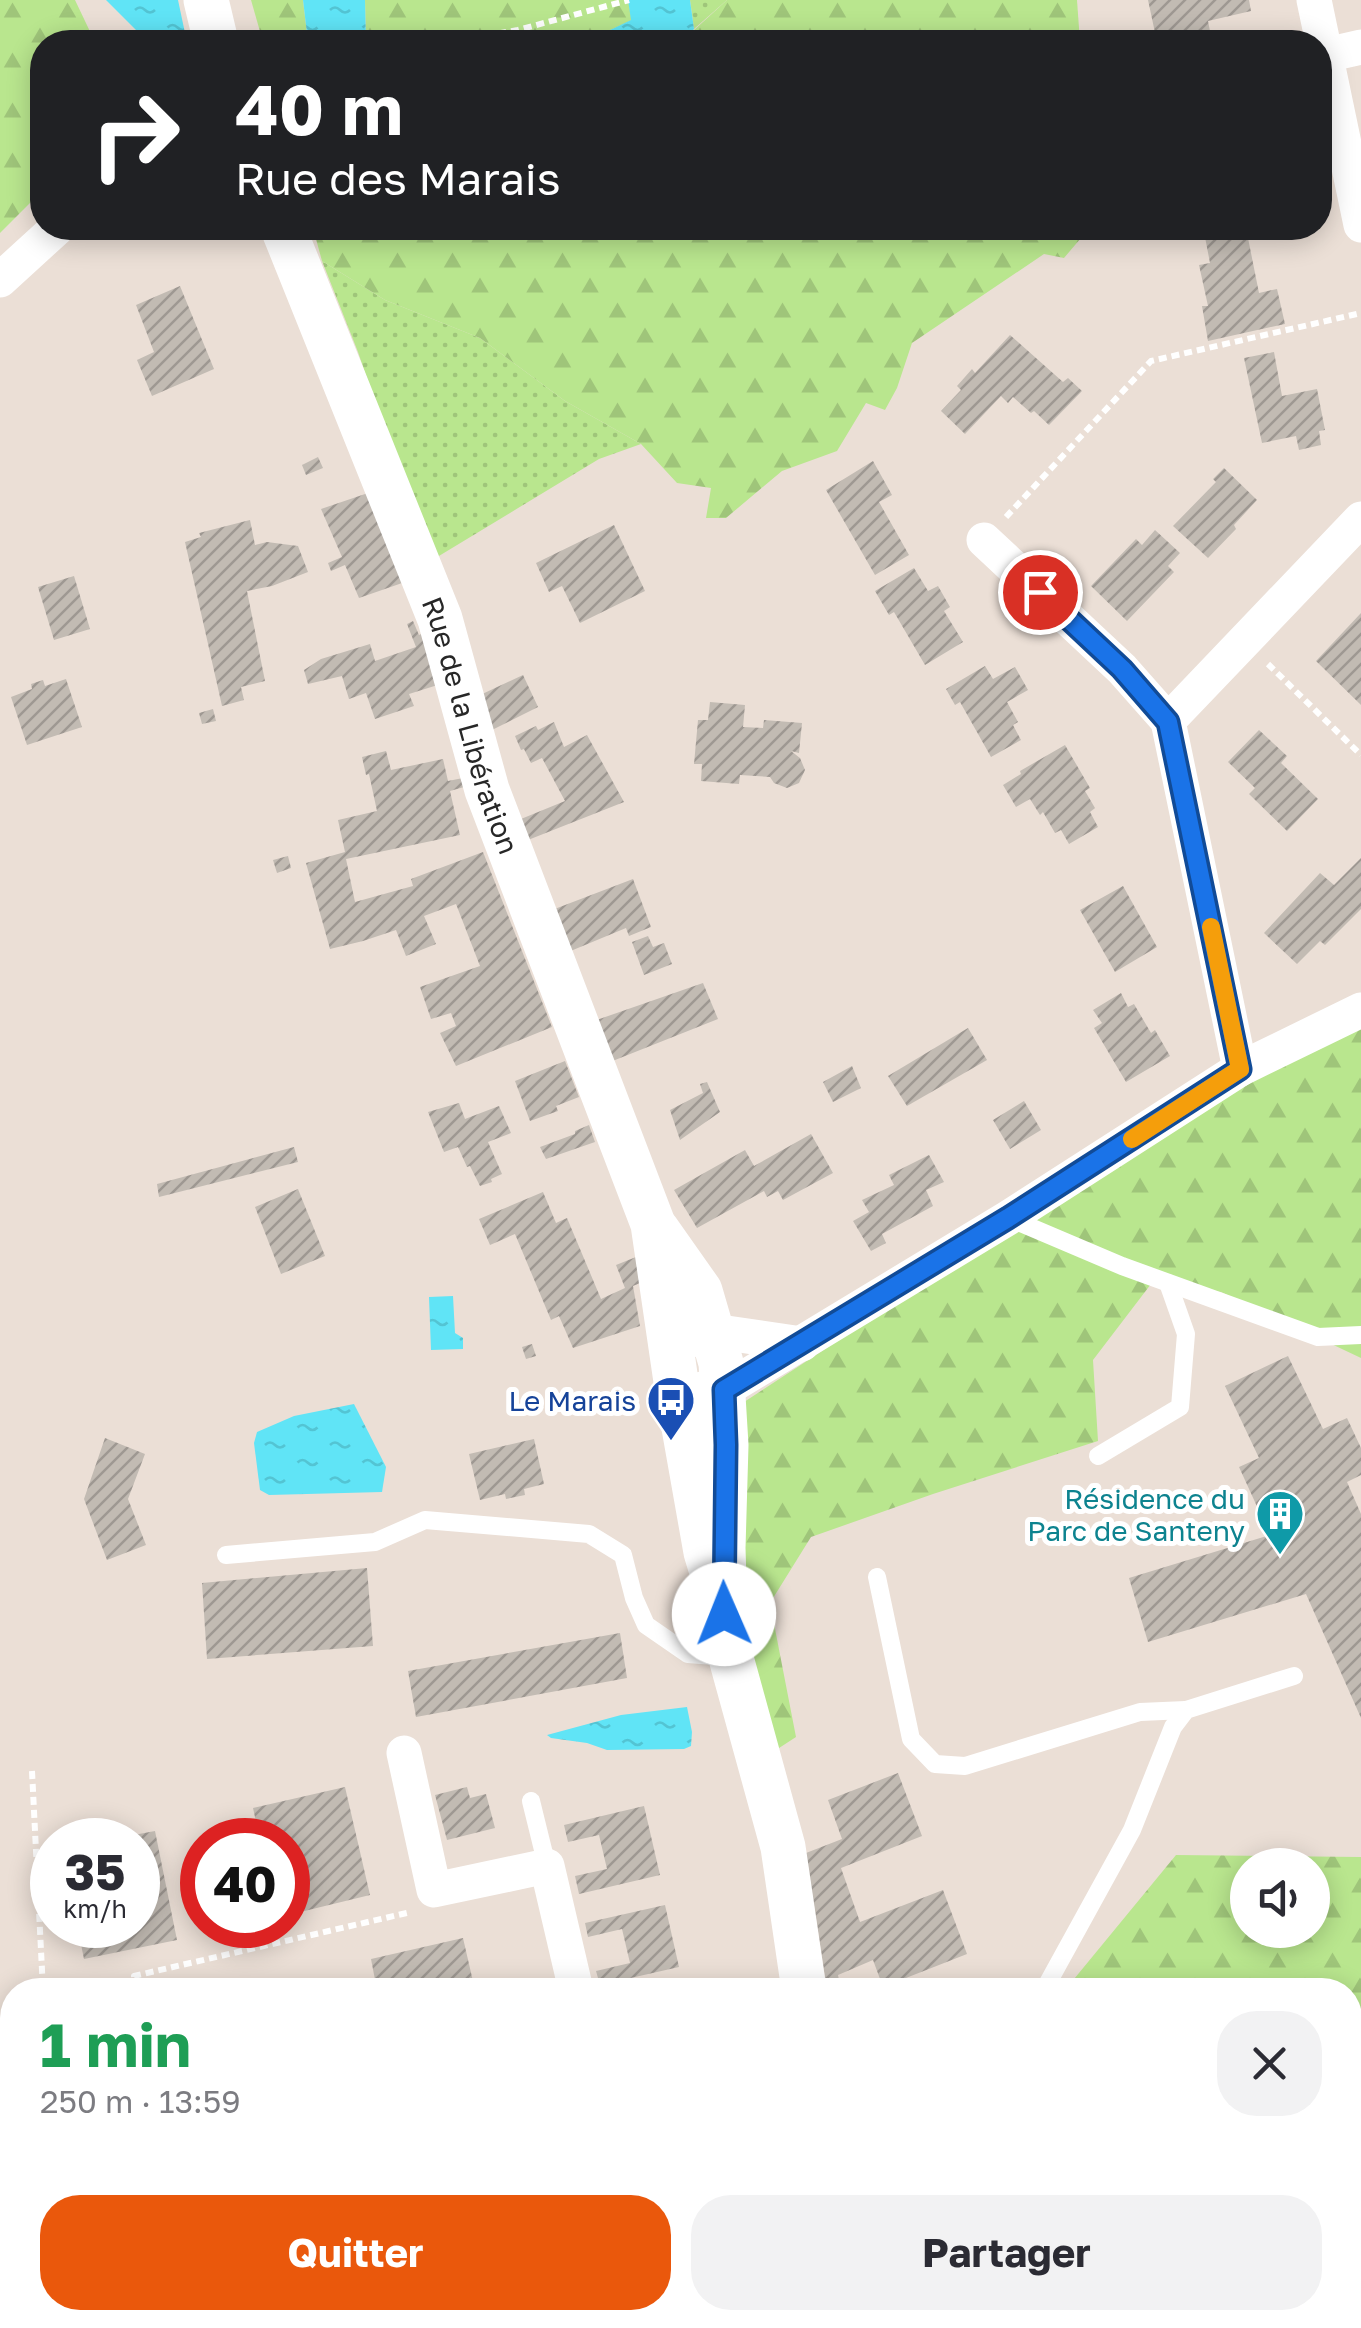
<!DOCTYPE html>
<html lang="fr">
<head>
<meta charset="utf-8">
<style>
	:root { --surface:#fff; --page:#f2f2f3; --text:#2b2b33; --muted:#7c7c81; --accent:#ea580c }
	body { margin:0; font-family:"Golos Text",sans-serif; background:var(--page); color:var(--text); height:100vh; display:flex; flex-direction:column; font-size:38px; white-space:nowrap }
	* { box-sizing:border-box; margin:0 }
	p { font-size:32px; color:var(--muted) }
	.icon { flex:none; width:55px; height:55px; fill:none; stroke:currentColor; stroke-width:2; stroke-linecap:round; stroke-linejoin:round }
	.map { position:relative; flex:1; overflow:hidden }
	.details { position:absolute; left:0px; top:1978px; width:1362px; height:352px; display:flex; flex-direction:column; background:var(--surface); border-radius:40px 40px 0 0; box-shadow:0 5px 25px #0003 }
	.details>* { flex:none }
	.banner { position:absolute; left:30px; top:30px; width:1302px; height:210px; border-radius:40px; box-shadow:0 5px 25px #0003; background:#202124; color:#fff; overflow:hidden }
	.controls { position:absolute; left:1230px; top:1848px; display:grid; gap:20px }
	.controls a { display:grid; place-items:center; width:100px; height:100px; border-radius:50%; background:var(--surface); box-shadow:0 5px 25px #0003; font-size:50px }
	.speed { position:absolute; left:30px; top:1818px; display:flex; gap:20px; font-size:50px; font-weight:700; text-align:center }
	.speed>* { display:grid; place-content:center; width:130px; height:130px; border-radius:50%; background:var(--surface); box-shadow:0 5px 25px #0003; line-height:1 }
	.speed small { font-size:25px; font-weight:400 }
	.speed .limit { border:15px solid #d22; background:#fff; color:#111 }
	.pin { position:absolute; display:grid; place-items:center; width:85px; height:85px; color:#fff; margin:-42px; border:5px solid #fff; border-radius:50%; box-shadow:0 2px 10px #0007 }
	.me { position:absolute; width:110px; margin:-55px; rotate:359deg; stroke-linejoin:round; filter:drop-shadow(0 0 8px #0008) }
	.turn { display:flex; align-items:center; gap:35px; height:210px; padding:0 40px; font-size:45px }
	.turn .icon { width:130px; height:130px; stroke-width:2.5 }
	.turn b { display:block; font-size:70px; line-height:85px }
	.round { display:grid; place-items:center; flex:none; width:105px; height:105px; border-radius:40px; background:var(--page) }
	.summary { display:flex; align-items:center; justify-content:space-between; height:170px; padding:0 40px }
	h1 { font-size:60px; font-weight:700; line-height:75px; color:#1e9e55 }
	.button { display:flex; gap:20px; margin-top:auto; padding:20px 40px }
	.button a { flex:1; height:115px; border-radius:40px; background:var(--accent); color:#fff; font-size:40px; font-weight:700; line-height:115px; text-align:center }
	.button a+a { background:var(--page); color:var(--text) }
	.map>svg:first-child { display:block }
	.grass { fill:url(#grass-dots) }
	.forest { fill:url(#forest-firs); fill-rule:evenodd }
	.water { fill:url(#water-ripples) }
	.building { fill:url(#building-hatch) }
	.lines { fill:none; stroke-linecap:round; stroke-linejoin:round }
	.path { stroke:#fff; stroke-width:6; stroke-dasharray:8 5; stroke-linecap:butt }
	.service { stroke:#fff; stroke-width:18 }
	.minor { stroke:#fff; stroke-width:35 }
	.tertiary { stroke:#fff; stroke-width:45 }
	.route-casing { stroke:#114b97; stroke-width:25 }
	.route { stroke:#1a73e8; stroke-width:18 }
	.slow { stroke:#f59e0b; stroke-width:18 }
	.labels { text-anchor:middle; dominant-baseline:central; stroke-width:10; stroke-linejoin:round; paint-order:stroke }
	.street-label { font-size:28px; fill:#272727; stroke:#fff }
	.transit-label { font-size:28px; fill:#164399; stroke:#fff; text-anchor:end }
	.culture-label { font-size:28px; fill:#0d838f; stroke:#fff; text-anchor:end }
</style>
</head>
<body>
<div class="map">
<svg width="1361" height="2328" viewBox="0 0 1361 2328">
	<defs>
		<pattern id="grass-dots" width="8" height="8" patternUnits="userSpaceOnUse" patternTransform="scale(2.5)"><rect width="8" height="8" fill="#b9e68e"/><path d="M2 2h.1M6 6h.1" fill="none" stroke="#9fc57a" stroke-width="1.8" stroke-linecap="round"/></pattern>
		<pattern id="forest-firs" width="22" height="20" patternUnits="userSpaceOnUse" patternTransform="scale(2.5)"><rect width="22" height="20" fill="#b9e68e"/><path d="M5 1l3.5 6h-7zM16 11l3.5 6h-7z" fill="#9fc57a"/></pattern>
		<pattern id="water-ripples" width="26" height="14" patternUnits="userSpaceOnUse" patternTransform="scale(2.5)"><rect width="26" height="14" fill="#60e4f6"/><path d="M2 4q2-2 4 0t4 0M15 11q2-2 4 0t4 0" fill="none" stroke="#53c4d3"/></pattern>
		<pattern id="building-hatch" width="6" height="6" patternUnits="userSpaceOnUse" patternTransform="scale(2.5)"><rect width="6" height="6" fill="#c2bbb3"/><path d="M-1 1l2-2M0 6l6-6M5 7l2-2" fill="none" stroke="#9e9892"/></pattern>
	</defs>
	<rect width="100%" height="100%" fill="#ebdfd6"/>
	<g class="grass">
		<polygon points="690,0 727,0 694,29"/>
		<polygon points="322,261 385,300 480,338 565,401 641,444 599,459 429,562 358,352"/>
	</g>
	<g class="forest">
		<polygon points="0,0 75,0 95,42 42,42 42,191 0,233"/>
		<polygon points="251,0 303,0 308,42 263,42"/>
		<polygon points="365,0 628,0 632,20 585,42 366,42"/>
		<polygon points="727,0 1077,0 1080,42 681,42"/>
		<polygon points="313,228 1081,228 1081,238 1064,258 1044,254 912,343 897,388 885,410 866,403 837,451 782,471 726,518 706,518 711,488 677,483 641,444 565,401 480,338 385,300 322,261"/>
		<polygon points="1361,999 1361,1358 1221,1292 1151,1284 1093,1360 1098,1441 933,1494 811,1537 770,1603 796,1737 776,1750 753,1663 740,1588 741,1404"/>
		<path d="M1176 1855 1361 1857V2328H879L878 2318H1350V1990H1065ZM1312 1865V1930H1248V1865Z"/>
	</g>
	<g class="water">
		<polygon points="106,0 178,0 185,33 179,42 148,42"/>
		<polygon points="303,0 365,0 366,42 308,42"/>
		<polygon points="628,0 690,0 694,29 681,42 585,42 631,20"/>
		<polygon points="453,1296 455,1333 463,1338 463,1349 431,1350 429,1297"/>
		<polygon points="354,1404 386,1467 382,1492 269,1495 260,1490 254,1443 257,1432 294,1416"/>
		<polygon points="687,1707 692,1732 691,1746 684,1749 607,1750 587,1743 551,1738 547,1735 621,1715"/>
	</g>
	<g class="building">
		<polygon points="1148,0 1249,0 1251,11 1208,21 1210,31 1202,34 1204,42 1157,42"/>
		<polygon points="1246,228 1259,293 1277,289 1285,324 1208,341 1202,306 1208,306 1199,265 1210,263 1205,237"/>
		<polygon points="180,286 214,369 152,396 137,360 154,352 136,305"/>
		<polygon points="1010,335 1063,382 1068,378 1082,391 1049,425 1034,411 1031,413 1013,397 1008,403 1001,396 965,434 941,411 961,390 957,386 972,369 975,373"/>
		<polygon points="1274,352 1282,396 1317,389 1325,430 1319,431 1321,445 1299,450 1296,436 1262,443 1244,358"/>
		<polygon points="318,457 323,468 306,475 302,465"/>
		<polygon points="873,461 892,495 879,502 909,555 875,575 826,490"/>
		<polygon points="1224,468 1257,500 1234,525 1236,529 1208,558 1173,526 1216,482 1213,479"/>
		<polygon points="368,493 405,582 359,598 345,565 331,571 328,563 342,557 321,509"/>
		<polygon points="250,520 255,545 267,542 298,546 308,572 272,586 247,591 265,681 241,687 244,700 222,706 185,542 201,537 199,533"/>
		<polygon points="614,525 645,591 580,623 562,586 549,592 536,563"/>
		<polygon points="1155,530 1180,553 1168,566 1174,572 1127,621 1091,586 1136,539 1142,545"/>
		<polygon points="914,568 928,591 938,586 950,607 944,611 963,642 925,665 894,612 889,615 875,591"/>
		<polygon points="74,576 90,629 54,640 38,587"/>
		<polygon points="1361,613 1361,705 1316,661"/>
		<polygon points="413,621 419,635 425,632 444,683 409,694 414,706 375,719 366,693 349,699 342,676 308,684 304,670 321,659 370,644 375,661 416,647 407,624"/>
		<polygon points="985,666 993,679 1015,667 1028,690 1007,702 1018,722 1013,725 1021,740 991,757 960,702 955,705 946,689"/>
		<polygon points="523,675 538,707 490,731 478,696"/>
		<polygon points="66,679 82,727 27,745 11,697 32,689 31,684 43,680 45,686"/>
		<polygon points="710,702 745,705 743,727 763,728 764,720 802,723 799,753 791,751 800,758 805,770 799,783 787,788 774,783 770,777 740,775 739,784 701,781 702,764 694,764 698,720 708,720"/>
		<polygon points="213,709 216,721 202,724 199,713"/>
		<polygon points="554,722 564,747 587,735 624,802 528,840 521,819 565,801 542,758 531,763 524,749 521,750 515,736 536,726 538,730"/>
		<polygon points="1259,730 1287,756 1281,763 1318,799 1287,831 1249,794 1255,788 1228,762"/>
		<polygon points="1065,745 1090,788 1085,791 1095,808 1090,812 1098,827 1069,844 1061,830 1055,833 1043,812 1040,815 1030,799 1016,807 1003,785 1021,774 1020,771"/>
		<polygon points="386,751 391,770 443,759 448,781 463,778 464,787 450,791 460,835 346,859 355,902 413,886 411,879 483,852 552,1027 456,1066 440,1033 456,1026 451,1013 431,1019 420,987 480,966 456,904 424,916 436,944 406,956 396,930 363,941 330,949 306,863 345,852 338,820 377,811 369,774 366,775 362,757"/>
		<polygon points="288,856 291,868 277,873 273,860"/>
		<polygon points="1361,858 1361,909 1325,945 1320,941 1297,964 1264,933 1320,873 1334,885"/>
		<polygon points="633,879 651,927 629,936 626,928 561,955 552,910"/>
		<polygon points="1123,886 1157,947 1115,972 1080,910"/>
		<polygon points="648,936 653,947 664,943 672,964 644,975 632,942"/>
		<polygon points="703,983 718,1019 605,1064 588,1023"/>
		<polygon points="1121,993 1128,1007 1134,1004 1151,1033 1155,1030 1170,1056 1126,1082 1094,1028 1102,1023 1093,1010"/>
		<polygon points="968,1028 987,1060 907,1106 888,1076"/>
		<polygon points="565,1061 579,1097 556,1106 558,1111 530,1121 515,1081"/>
		<polygon points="852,1066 861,1088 833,1102 823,1082"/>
		<polygon points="707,1082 720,1112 680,1140 670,1110 703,1093 700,1084"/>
		<polygon points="1024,1101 1041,1130 1010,1149 993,1120"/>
		<polygon points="459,1103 465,1119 499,1106 511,1133 488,1142 502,1174 491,1179 492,1182 480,1186 470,1166 467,1167 458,1147 444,1152 428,1112"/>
		<polygon points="589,1125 595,1142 546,1159 540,1147 575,1134 575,1131"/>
		<polygon points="811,1134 833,1173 783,1200 778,1191 767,1197 764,1191 697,1228 674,1190 745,1150 754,1166"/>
		<polygon points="294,1147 298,1162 159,1197 157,1184"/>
		<polygon points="929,1155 944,1182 926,1190 933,1206 882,1234 886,1243 871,1251 853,1221 869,1212 862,1200 894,1185 889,1175"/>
		<polygon points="298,1189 325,1256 281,1274 255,1207"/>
		<polygon points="543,1192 556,1223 567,1218 601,1299 625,1288 616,1265 636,1257 645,1281 633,1286 640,1326 573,1348 559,1316 551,1320 515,1234 490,1245 479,1219"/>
		<polygon points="532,1344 536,1356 526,1359 522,1347"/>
		<polygon points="1288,1356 1323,1429 1347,1418 1361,1448 1361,1475 1347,1482 1361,1514 1361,1718 1306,1594 1148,1642 1129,1578 1270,1535 1239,1467 1259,1458 1225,1386"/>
		<polygon points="105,1438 145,1454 128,1499 146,1545 107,1560 84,1499"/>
		<polygon points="534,1439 544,1484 524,1489 525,1495 506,1499 505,1494 480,1500 469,1454"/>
		<polygon points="367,1568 373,1646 207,1659 202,1583"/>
		<polygon points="620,1633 627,1678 416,1717 408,1671"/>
		<polygon points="898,1773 922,1836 841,1868 860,1922 943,1890 967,1954 883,1987 873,1960 838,1975 841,1990 827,1990 806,1853 842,1839 828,1800"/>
		<polygon points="345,1787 370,1895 288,1915 288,1840 260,1840 253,1808"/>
		<polygon points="467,1787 470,1798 486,1794 495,1828 447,1840 435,1795"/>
		<polygon points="644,1806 660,1875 579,1894 575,1876 607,1869 599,1835 568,1842 564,1825"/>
		<polygon points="155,1831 177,1940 84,1959 77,1925 138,1925 138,1840 118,1838"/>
		<polygon points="665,1905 679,1967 600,1985 596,1971 630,1963 622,1929 588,1937 585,1923"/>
		<polygon points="463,1938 475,1990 377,1990 371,1959"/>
		<polygon points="268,1982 270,1990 239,1990 239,1989"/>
		<polygon points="340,2318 416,2318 419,2328 323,2328 322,2323"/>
	</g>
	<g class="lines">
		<g class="path">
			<polyline points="447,42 518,30 629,0"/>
			<polyline points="1006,517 1151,361 1361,313"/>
			<polyline points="1268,664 1361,755"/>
			<polyline points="32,1771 43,1990"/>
			<polyline points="135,1990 134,1976 411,1912"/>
			<polyline points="298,2318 299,2322 315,2318"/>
			<polyline points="426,2318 429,2328"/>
		</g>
		<g class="service">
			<polyline points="1009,1218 1122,1266 1318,1337 1361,1335"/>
			<polyline points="1098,1456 1180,1407 1186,1334 1168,1283"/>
			<polyline points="226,1555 375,1542 425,1520 589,1534 623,1555 634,1598 646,1625 688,1654 727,1657"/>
			<polyline points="877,1577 911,1739 935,1764 965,1766 1140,1712 1186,1710"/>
			<polyline points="531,1801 547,1866"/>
			<polyline points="1044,1990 1132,1830 1173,1727 1186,1710 1294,1676"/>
			<polyline points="732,2318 735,2328"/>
			<polyline points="557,2328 594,2318"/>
		</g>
		<g class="minor">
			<polyline points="1314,0 1361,225"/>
			<polyline points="1326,55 1361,47"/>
			<polyline points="0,280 57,228"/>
			<polyline points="984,540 1122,669 1168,721 1240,1069"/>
			<polyline points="1168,721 1361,519"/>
			<polyline points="691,1340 713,1331 802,1344"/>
			<polyline points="702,1389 724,1390 1008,1218 1240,1069 1361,1010"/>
			<polyline points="404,1753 434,1890 547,1866 576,1990"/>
		</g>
		<g class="tertiary">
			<polyline points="206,0 216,42"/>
			<path id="s1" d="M283 228 440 619 487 790 653 1224 677 1388 706 1552 725 1615"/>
			<polyline points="657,1230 700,1291 721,1363 726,1445 723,1548 725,1615 731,1658 783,1847 804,1990"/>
			<polyline points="854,2318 856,2328"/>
		</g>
	</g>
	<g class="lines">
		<g class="route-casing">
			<polyline id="route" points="724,1614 726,1445 724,1390 1008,1218 1240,1069 1168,722 1122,669 1040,592"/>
		</g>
		<use href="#route" class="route"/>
		<polyline class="slow" points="1132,1139 1240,1069 1211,927"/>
	</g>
	<defs>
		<g id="bus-pin" transform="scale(2.5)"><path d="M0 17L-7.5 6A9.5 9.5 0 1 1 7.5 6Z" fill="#1a4fb4" stroke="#fff"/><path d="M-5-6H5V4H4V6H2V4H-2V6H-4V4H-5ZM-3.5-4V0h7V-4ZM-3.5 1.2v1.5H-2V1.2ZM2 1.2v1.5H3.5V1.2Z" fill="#fff"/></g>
		<g id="building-pin" transform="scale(2.5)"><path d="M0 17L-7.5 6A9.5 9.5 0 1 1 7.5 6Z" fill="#0f9aa8" stroke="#fff"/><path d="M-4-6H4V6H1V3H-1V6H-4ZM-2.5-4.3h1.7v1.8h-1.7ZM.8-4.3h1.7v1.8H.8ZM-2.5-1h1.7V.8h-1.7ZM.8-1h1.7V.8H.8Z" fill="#fff"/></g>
	</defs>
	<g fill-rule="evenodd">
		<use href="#bus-pin" x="671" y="1400"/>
		<use href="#building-pin" x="1280" y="1514"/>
	</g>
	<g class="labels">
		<g class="street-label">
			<text stroke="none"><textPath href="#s1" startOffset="532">Rue de la Libération</textPath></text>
		</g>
		<g class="transit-label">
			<text x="636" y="1400">Le Marais</text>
		</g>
		<g class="culture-label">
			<text x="1245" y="1498">Résidence du<tspan x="1245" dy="32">Parc de Santeny</tspan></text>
		</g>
	</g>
</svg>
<div class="controls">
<a><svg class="icon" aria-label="sound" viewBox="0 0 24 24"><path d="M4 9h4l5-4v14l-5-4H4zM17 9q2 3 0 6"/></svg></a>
</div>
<div class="speed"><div>35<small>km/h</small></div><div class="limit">40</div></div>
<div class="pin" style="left:1040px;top:592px;background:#d93025"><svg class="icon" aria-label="arrive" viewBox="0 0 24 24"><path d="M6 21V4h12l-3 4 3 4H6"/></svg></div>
<svg class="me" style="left:724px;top:1614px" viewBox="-20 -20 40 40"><circle r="19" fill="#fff"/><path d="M0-13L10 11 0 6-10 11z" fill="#1a73e8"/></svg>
<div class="banner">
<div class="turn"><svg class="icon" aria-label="right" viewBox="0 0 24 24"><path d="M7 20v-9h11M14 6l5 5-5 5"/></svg><div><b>40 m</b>Rue des Marais</div></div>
</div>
<section class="details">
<div class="summary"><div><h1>1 min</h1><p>250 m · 13:59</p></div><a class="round"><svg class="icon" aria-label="close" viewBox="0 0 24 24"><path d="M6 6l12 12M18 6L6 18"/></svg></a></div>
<div class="button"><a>Quitter</a><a>Partager</a></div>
</section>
</div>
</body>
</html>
